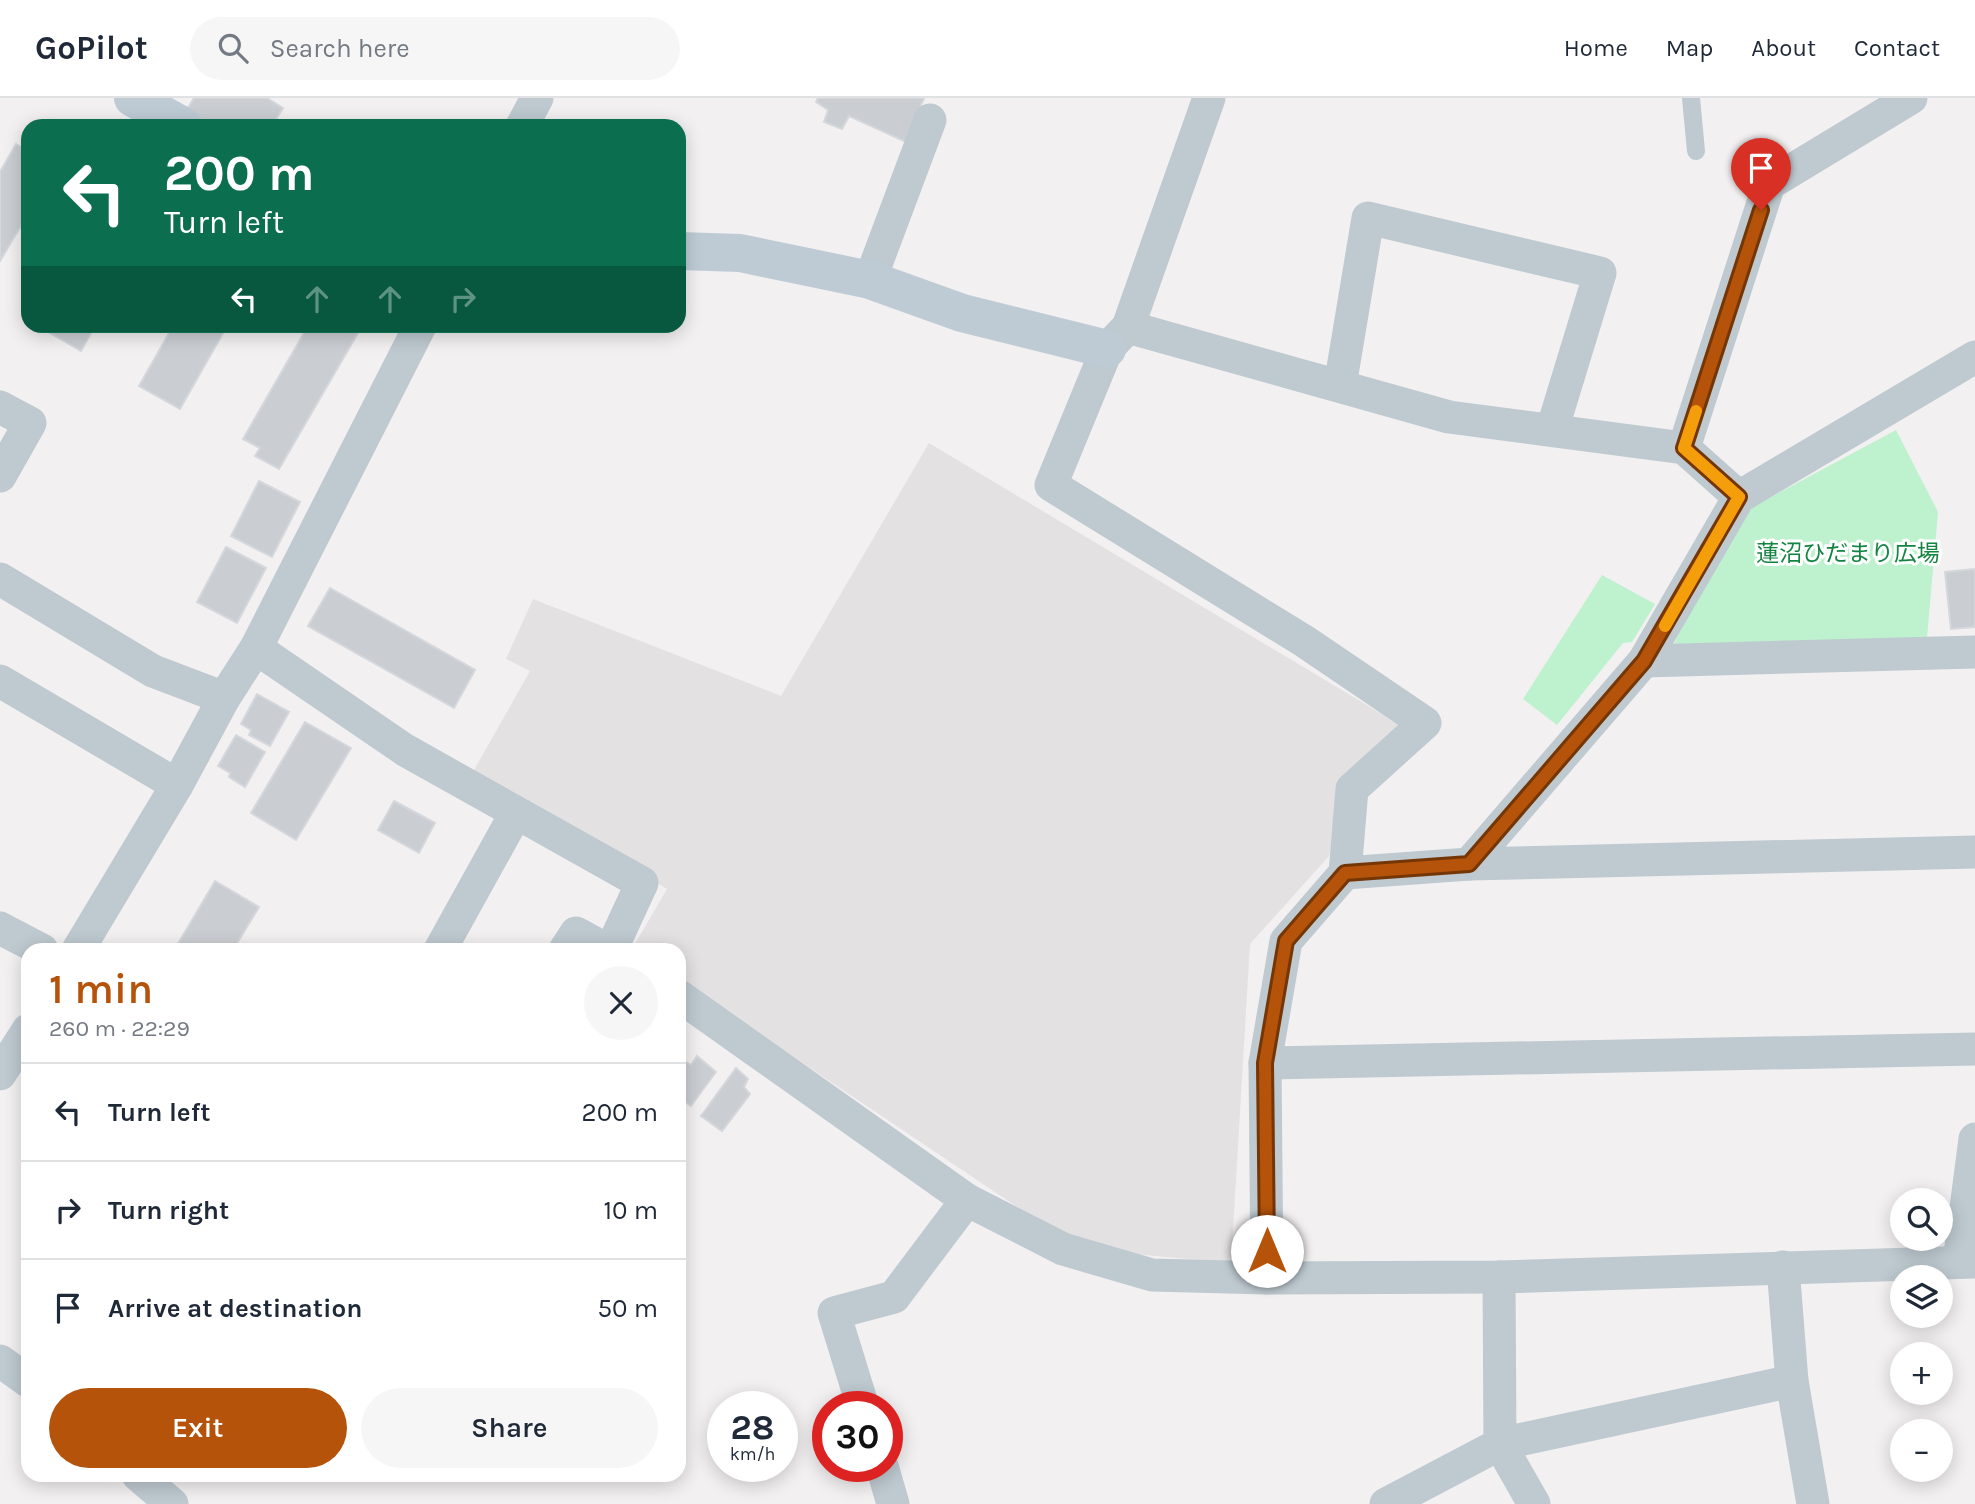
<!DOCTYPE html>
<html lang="en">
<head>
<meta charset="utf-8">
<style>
	:root { --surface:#fff; --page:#f6f6f7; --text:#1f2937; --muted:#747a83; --line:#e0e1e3; --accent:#b45309 }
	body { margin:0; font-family:Karla,"Noto Sans JP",sans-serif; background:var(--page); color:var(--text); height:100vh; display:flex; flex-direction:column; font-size:26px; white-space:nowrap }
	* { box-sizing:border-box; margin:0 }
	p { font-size:23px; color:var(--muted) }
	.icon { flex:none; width:38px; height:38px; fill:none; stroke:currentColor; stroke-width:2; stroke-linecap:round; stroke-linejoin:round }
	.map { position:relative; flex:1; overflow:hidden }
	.drawer { position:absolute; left:21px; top:845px; width:665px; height:539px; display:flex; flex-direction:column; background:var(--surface); border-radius:21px; box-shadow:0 4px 18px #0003 }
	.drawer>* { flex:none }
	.banner { position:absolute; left:21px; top:21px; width:665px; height:214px; border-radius:21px; box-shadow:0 4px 18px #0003; background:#0b6e4f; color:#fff; overflow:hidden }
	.buttons { position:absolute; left:1890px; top:1090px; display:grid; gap:14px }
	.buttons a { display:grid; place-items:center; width:63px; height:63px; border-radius:50%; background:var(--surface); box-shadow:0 4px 18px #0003; font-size:35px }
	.speed { position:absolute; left:707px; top:1293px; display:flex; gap:14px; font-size:35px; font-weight:700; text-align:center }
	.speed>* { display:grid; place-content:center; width:91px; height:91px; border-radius:50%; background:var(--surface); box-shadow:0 4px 18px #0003; line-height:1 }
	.speed small { font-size:18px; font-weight:400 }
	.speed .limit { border:10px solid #d22; background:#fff; color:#111 }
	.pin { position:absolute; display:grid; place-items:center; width:60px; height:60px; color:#fff; margin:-72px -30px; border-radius:50% 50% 50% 0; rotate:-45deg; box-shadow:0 0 7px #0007 }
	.pin .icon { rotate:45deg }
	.me { position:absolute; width:77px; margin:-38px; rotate:0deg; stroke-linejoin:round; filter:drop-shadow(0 0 5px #0008) }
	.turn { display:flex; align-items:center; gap:24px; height:147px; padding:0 28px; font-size:32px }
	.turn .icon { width:91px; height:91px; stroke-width:2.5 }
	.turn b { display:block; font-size:49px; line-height:60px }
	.lanes { display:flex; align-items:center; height:66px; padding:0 28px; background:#0003; justify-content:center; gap:35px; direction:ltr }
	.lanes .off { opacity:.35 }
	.round { display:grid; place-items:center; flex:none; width:74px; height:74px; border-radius:37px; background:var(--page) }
	.head { display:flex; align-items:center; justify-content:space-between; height:119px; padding:0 28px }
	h1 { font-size:42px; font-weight:600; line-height:52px; color:var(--accent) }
	.button { display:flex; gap:14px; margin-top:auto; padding:14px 28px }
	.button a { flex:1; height:80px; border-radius:42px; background:var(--accent); color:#fff; font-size:28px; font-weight:600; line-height:80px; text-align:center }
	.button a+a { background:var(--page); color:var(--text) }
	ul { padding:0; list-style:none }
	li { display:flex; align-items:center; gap:21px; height:98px; padding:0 28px; border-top:2px solid var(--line) }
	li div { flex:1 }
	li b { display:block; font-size:26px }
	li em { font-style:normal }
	header { display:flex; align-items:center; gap:42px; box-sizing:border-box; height:98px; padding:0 35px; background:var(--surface); border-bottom:2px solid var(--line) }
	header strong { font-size:33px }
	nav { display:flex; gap:38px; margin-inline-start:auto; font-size:24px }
	.search { width:490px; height:63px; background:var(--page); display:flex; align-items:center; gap:18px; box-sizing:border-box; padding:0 24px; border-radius:38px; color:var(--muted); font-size:26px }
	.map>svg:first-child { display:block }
	.education { fill:#e4e1e3 }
	.green { fill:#bef1cd }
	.building { fill:#caced3; stroke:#d4d7dc; stroke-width:2 }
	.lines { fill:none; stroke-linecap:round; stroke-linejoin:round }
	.lane { stroke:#bec9d0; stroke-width:18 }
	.street { stroke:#bec9d0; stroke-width:33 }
	.secondary { stroke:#becbd5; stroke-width:38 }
	.route-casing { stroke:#753606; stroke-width:18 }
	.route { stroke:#b45309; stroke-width:12 }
	.slow { stroke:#f59e0b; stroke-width:12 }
	.labels { text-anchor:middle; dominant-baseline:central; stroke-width:6; stroke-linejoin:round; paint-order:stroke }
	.park-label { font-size:23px; fill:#148442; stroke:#fff }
</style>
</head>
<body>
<header>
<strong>GoPilot</strong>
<div class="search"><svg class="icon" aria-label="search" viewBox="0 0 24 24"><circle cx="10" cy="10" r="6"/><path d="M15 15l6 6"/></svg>Search here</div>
<nav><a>Home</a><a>Map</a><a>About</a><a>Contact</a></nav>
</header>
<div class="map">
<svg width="1975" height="1406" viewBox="0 0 1975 1406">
	<rect width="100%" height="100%" fill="#f3f0f1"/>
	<polygon class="education" points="929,345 1402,628 1343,684 1329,758 1250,846 1231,1165 1080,1151 679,882 679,852 632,851 667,791 473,674 530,573 506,561 533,501 781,598"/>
	<g class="green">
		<polygon points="1896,332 1938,414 1927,540 1674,546 1734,419"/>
		<polygon points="1602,477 1655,506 1632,544 1623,545 1557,627 1523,601"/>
	</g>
	<g class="building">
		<polygon points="194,0 267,0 283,10 272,28 212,28 186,13"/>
		<polygon points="818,0 924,0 906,44 849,18 842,31 824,24 828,12 816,4"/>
		<polygon points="16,46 28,53 28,116 0,163 0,74"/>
		<polygon points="45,228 95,228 81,253 43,231"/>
		<polygon points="173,228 227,228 180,311 139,288"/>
		<polygon points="308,228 362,228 279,371 255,358 260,350 243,341"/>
		<polygon points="259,383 300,404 272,459 231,438"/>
		<polygon points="226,449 266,470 237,525 197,504"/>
		<polygon points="1975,471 1975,529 1951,531 1945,474"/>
		<polygon points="330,490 475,572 454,610 308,528"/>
		<polygon points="257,596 289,614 270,648 249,637 251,632 241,626"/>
		<polygon points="305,624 351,650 296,742 251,715"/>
		<polygon points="236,637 265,654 245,689 229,679 230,675 218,668"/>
		<polygon points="394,703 435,725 419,755 378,732"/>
		<polygon points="215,783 259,809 233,852 182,852 176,849"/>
		<polygon points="697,958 716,974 691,1008 679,1000 679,960 691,967"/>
		<polygon points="736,970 748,981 744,989 750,996 722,1033 701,1018"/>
	</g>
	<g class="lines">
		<polyline class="lane" points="1691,0 1696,53"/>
		<g class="street">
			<polyline points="1209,0 1128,229 1107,251 1051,387 1304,543 1425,625 1352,691 1345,775 1286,843 1265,965 1267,1180"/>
			<polyline points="522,28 537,0"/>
			<polyline points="870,182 930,22"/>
			<polyline points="1128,229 1449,319 1684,350 1739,399"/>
			<polyline points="1340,288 1368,120 1600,175 1552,332"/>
			<polyline points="0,309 30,325 0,378"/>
			<polyline points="1684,350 1769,86 1911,0"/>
			<polyline points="0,481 153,573 224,600"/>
			<polyline points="256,550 405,652 642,785 611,852"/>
			<polyline points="1644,563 1975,554"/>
			<polyline points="0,583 177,687"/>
			<polyline points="1469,766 1644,563 1739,399 1975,259"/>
			<polyline points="1345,775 1469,766 1975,754"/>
			<polyline points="0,830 42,852"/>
			<polyline points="78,852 177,687 224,600 256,550 420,228"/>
			<polyline points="440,852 516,715"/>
			<polyline points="565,852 576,835 607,852"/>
			<polyline points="679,898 967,1102 1063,1151 1152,1177 1267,1180 1499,1179 1975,1164"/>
			<polyline points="1265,965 1975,951"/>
			<polyline points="0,976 28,932"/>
			<polyline points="1959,1164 1975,1041"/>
			<polyline points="1783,1169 1792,1283 1813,1406"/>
			<polyline points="1499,1179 1500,1346 1534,1406"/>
			<polyline points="0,1263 28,1283"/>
			<polyline points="863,1309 834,1215 894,1199 967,1102"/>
			<polyline points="882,1368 893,1406"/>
			<polyline points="138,1377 172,1406"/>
			<polyline points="1386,1406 1500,1346 1792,1283"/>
		</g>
		<g class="secondary">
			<polyline points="133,0 183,28"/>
			<polyline points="679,153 740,155 870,182 962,215 1107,251"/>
		</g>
	</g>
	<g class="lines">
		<g class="route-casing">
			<polyline id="route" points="1267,1153 1265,965 1286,843 1345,775 1469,766 1644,563 1739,399 1684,350 1761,112"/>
		</g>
		<use href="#route" class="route"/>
		<polyline class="slow" points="1665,528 1739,399 1684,350 1696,313"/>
	</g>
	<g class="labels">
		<g class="park-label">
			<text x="1848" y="455">蓮沼ひだまり広場</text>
		</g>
	</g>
</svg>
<div class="buttons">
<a><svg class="icon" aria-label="search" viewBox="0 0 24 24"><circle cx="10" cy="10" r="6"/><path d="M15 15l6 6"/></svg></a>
<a><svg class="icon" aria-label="layers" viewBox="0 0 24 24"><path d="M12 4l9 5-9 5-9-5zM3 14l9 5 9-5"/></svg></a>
<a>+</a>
<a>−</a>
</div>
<div class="speed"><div>28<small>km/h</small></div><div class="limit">30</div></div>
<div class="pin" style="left:1761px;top:112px;background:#d93025"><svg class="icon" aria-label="arrive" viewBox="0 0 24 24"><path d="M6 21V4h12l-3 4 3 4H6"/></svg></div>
<svg class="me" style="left:1267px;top:1153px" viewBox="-20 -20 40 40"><circle r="19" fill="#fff"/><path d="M0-13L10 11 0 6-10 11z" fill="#b45309"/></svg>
<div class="banner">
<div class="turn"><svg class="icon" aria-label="left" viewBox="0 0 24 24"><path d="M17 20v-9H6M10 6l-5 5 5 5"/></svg><div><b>200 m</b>Turn left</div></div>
<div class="lanes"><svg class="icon" aria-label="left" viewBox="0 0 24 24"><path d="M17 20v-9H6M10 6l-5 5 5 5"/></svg><svg class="icon off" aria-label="ahead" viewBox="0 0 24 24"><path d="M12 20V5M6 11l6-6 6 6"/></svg><svg class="icon off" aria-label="ahead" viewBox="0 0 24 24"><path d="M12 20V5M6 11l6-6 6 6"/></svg><svg class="icon off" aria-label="right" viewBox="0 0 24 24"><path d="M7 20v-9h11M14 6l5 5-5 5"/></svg></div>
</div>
<section class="drawer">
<div class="head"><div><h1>1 min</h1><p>260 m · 22:29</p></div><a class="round"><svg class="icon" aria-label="close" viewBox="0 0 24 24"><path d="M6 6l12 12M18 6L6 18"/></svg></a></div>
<ul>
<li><svg class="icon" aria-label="left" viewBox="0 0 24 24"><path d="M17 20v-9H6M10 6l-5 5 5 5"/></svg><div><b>Turn left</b></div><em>200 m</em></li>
<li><svg class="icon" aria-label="right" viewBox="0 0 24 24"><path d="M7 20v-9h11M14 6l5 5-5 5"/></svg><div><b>Turn right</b></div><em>10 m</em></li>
<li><svg class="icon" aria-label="arrive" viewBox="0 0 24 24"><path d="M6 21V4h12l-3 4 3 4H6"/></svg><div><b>Arrive at destination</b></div><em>50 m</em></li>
</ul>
<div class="button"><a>Exit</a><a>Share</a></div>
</section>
</div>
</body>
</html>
